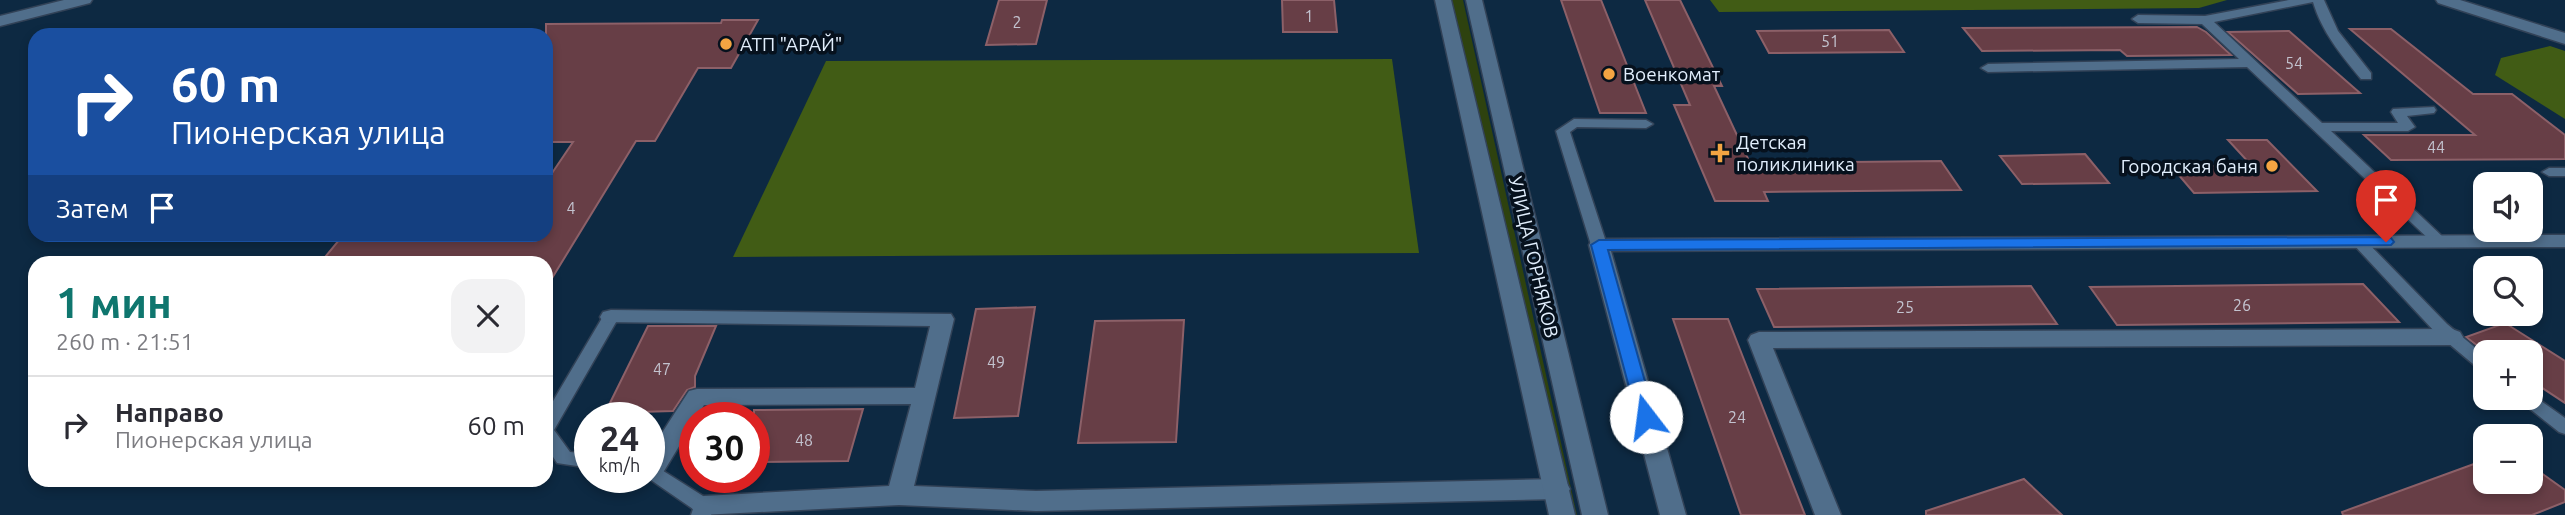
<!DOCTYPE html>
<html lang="ru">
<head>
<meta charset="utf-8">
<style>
	:root { --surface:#fff; --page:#f2f2f3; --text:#2b2b33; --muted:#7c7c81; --line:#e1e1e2; --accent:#0f766e }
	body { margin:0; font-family:Ubuntu,sans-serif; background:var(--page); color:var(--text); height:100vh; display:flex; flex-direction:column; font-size:26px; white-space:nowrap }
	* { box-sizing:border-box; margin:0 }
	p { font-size:23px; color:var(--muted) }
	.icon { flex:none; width:38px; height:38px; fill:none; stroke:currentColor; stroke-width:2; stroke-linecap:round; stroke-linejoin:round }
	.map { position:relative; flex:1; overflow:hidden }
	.panel { position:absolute; left:28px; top:256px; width:525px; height:231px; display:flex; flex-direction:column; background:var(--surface); border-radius:21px; box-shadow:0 4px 10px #0003 }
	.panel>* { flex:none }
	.guide { position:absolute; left:28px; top:28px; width:525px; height:214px; border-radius:21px; box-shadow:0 4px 10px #0003; background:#1a4fa0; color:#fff; overflow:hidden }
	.tools { position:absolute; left:2473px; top:172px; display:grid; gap:14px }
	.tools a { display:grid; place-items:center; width:70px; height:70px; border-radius:14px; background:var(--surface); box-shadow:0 4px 10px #0003; font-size:35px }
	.speed { position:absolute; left:574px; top:402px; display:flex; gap:14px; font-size:35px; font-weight:700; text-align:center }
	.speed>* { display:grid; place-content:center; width:91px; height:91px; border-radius:50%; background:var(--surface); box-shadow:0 4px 10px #0003; line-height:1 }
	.speed small { font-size:18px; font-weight:400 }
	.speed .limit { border:10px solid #d22; background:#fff; color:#111 }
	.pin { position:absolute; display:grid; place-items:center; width:60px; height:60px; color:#fff; margin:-72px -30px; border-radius:50% 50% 50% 0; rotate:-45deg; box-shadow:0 0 7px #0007 }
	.pin .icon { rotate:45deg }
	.me { position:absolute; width:77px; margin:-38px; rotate:345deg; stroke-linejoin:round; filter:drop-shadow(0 0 5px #0008) }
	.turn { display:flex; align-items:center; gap:24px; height:147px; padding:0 28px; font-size:32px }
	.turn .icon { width:91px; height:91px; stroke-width:2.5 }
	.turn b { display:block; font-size:49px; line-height:60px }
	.then { display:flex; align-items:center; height:66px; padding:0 28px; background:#0003; gap:14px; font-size:26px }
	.round { display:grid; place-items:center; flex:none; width:74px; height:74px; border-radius:21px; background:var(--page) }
	.headline { display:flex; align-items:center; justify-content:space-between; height:119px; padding:0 28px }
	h1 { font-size:42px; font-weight:600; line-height:52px; color:var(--accent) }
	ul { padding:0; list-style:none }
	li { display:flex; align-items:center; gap:21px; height:98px; padding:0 28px; border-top:2px solid var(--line) }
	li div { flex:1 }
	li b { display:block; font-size:26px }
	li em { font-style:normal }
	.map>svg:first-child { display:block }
	.green { fill:#2e420f }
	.forest { fill:#415c15 }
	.building { fill:#673e46; stroke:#8c6068; stroke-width:2 }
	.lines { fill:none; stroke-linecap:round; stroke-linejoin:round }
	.service-casing { stroke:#324257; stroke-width:3 }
	.minor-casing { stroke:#324257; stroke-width:3 }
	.tertiary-casing { stroke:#324257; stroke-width:3 }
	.service { fill:#506e8b; fill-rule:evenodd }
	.minor { fill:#506e8b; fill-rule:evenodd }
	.tertiary { fill:#506e8b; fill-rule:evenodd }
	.route { fill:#1a73e8; stroke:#114b97; stroke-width:2 }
	.poi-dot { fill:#f3a442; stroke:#06111d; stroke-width:2.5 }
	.labels { text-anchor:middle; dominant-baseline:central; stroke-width:7; stroke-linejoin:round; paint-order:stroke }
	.number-label { font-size:16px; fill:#c3c3cf }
	.poi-label { font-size:19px; fill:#e2effd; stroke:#06111d; text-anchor:start }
	.street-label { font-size:19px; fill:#e2effd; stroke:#06111d }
</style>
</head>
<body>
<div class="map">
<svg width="2565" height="515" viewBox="0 0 2565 515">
	<rect width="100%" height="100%" fill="#0d2942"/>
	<polygon class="green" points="1449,0 1463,0 1577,515 1556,515"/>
	<g class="forest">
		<polygon points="1710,0 2227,0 2199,8 1719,12"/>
		<polygon points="2550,46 2565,51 2565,119 2495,75 2501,58"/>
		<polygon points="1392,59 1419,253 733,257 826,61"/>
	</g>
	<g class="building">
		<polygon points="999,0 1047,0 1036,44 986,45"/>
		<polygon points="1282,0 1334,0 1337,32 1283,32"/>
		<polygon points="1561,0 1601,0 1646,113 1600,113"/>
		<polygon points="1645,0 1680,0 1722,86 1714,86 1750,163 1941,161 1961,190 1764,192 1768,201 1715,201 1674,105 1690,105"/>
		<polygon points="722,20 758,20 731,68 698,68 655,141 636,141 546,288 546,262 321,262 344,234 546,234 546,182 573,142 546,142 546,24 721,23"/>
		<polygon points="2197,27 2206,32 2231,55 2127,56 2120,50 1982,51 1963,28"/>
		<polygon points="2350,29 2391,29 2473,94 2512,94 2565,135 2565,159 2391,160 2364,135 2475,135"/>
		<polygon points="1889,30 1904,52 1769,53 1757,31"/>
		<polygon points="2289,31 2360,93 2298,94 2228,32"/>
		<polygon points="2228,140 2267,140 2317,191 2194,193 2171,166 2252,166"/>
		<polygon points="2085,154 2109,183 2022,184 2000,156"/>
		<polygon points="2363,284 2399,322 2117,325 2090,287"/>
		<polygon points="2031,286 2057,324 1774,327 1757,289"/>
		<polygon points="1035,307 1018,416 954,418 976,309"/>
		<polygon points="1673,319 1728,319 1805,515 1741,515"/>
		<polygon points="1184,320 1176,442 1078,443 1095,321"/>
		<polygon points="2505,323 2565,361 2565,403 2530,380 2530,352 2486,352 2466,337"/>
		<polygon points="648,326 716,326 695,376 695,387 687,390 673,411 605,413"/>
		<polygon points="863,409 848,461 754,462 754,410"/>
		<polygon points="2485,460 2485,481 2530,481 2530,465 2565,490 2565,502 2532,515 2343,515 2342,512"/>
		<polygon points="2024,479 2062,515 1926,515 1926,511"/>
	</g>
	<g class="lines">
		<g class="service-casing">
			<g id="service">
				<path d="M2289 0H2324L2338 31 2371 73V79H2361C2341 55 2322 32 2313 2L2214 22 2322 123H2398L2391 112 2393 109 2434 107 2436 110 2434 113 2407 116 2415 127 2408 131H2331L2444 238 2447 241 2444 244H2434L2247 67 1988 72 1981 68 1988 64 2239 59 2202 24 2138 23 2132 19 2138 15 2205 16Z"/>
				<polygon points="1574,119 1646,120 1653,124 1646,128 1577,127 1570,132 1607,245 1599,250 1591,245 1556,131"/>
				<polygon points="2565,168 2565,176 2549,176 2542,172 2549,168"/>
				<polygon points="2359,237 2364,239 2447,324 2485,356 2485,371 2479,369 2435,332 2354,245 2351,242"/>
				<polygon points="611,312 619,317 554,430 570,452 590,454 590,468 557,463 546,446 546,413 605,313"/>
				<polygon points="2530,393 2565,418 2565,434 2559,432 2515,397 2530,397"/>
				<polygon points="649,462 711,501 714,506 711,515 691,515 693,509 648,478"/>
			</g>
		</g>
		<g class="minor-casing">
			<g id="minor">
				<polygon points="64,0 92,0 90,3 0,26 0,16"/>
				<polygon points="2565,235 2565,247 1611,251 1686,515 1660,515 1589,245 1592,240 1599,239"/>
				<polygon points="611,310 951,314 954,319 914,486 1036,491 1557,479 1566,482 1570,489 1566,496 1557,499 1036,511 899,505 701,515 695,513 691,506 695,499 704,496 889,486 911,404 704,405 661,476 649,477 649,453 689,391 697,389 915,388 930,326 603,322 600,317 603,312"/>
				<polygon points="2452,329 2460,332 2463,337 2460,342 2452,345 1773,348 1841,515 1815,515 1748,340 1751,335 1759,332"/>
			</g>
		</g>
		<g class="tertiary-casing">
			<g id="tertiary">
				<polygon points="1435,0 1451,0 1575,515 1549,515"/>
				<polygon points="1466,0 1482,0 1608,515 1582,515"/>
				<polygon points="2436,0 2460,0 2565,33 2565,44 2438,3"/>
			</g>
		</g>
		<use href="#service" class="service"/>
		<use href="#minor" class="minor"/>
		<use href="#tertiary" class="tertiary"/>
	</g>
	<polygon class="route" points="2386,237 2391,238 2394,242 2391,245 1608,250 1655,417 1653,421 1640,421 1637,417 1591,245 1599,240"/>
	<g class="poi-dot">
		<circle cx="726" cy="44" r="7"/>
		<circle cx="1609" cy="74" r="7"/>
		<path d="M1716.5 142.5h7v7h7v7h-7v7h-7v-7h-7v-7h7z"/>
		<circle cx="2272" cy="166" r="7"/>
	</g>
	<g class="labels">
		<g class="number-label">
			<text x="1309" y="16">1</text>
			<text x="1017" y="22">2</text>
			<text x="1830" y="41">51</text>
			<text x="2294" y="63">54</text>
			<text x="2436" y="147">44</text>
			<text x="571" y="208">4</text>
			<text x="2242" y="305">26</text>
			<text x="1905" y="307">25</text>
			<text x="996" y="362">49</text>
			<text x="662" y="369">47</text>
			<text x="1737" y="417">24</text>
			<text x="804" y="440">48</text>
		</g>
		<g class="poi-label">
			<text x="740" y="44">АТП "АРАЙ"</text>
			<text x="1623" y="74">Военкомат</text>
			<text x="1736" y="142">Детская<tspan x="1736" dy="22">поликлиника</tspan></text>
			<text x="2258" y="166" text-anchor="end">Городская баня</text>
		</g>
		<g class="street-label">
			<text transform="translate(1534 257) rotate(77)">УЛИЦА ГОРНЯКОВ</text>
		</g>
	</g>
</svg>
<div class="tools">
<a><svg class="icon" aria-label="sound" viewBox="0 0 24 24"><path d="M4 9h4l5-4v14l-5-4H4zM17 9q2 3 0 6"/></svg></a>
<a><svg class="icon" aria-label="search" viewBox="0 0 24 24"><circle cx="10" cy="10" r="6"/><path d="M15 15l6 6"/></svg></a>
<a>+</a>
<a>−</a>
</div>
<div class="speed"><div>24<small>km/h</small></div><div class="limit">30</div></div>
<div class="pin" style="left:2386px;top:242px;background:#d93025"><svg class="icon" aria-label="arrive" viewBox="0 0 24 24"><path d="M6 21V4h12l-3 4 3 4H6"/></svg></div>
<svg class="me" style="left:1646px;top:417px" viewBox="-20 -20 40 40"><circle r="19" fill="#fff"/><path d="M0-13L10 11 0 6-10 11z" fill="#1a73e8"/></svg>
<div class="guide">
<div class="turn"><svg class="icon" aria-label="right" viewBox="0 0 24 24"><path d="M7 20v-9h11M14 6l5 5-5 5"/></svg><div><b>60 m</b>Пионерская улица</div></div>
<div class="then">Затем<svg class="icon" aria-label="arrive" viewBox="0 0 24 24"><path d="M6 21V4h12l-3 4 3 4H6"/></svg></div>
</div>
<section class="panel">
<div class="headline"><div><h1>1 мин</h1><p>260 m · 21:51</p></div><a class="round"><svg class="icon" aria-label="close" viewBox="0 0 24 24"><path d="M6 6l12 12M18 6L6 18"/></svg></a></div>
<ul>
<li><svg class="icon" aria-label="right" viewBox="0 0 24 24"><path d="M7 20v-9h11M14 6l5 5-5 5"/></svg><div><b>Направо</b><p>Пионерская улица</p></div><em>60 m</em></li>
</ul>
</section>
</div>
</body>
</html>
